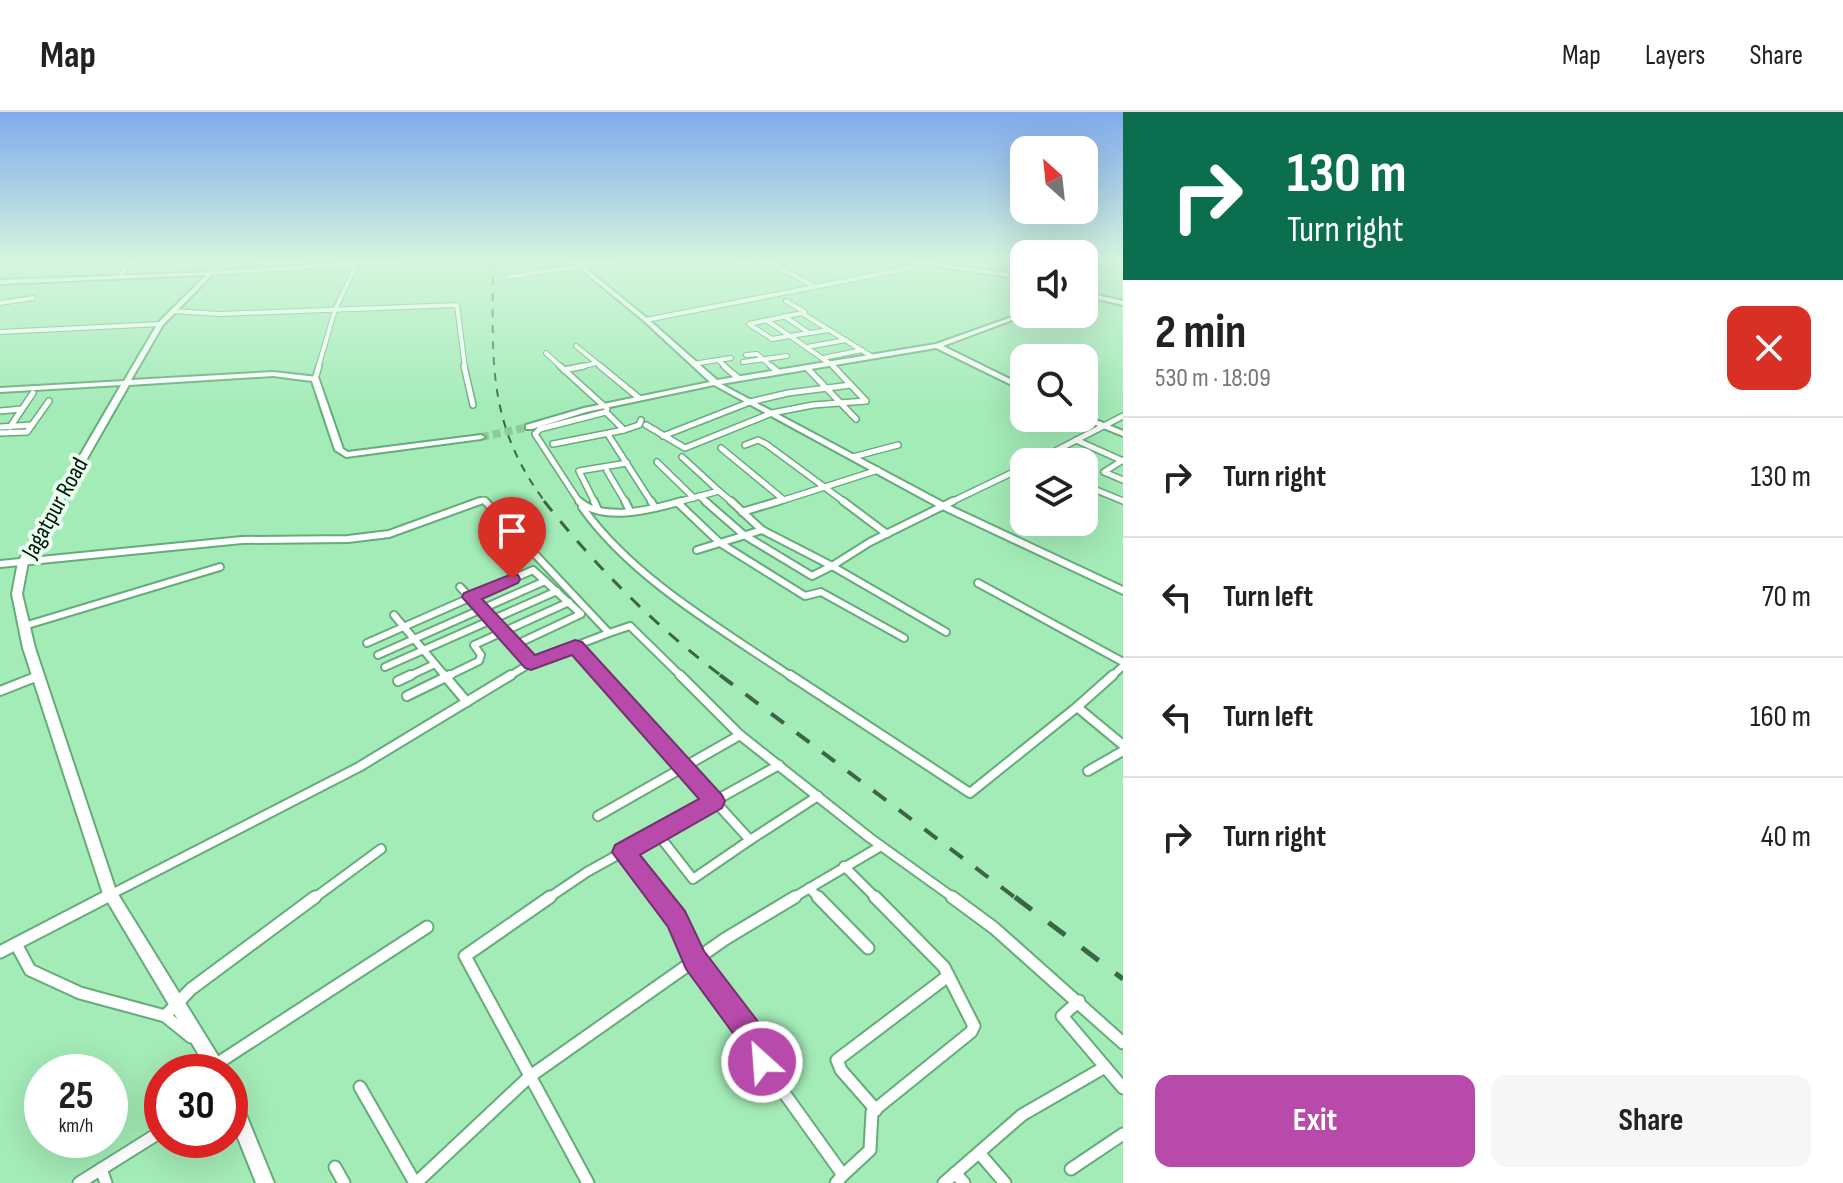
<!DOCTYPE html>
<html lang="en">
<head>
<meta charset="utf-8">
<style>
	:root { --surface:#fff; --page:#f6f6f6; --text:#222; --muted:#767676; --line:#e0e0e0; --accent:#b74aaa }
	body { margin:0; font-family:"Sofia Sans Condensed",sans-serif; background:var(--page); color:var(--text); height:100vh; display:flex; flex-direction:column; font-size:30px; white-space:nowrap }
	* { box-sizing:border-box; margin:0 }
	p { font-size:26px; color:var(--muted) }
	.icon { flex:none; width:44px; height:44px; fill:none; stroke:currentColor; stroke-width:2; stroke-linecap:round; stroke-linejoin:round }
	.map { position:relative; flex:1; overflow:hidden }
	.sheet { display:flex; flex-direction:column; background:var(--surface); width:720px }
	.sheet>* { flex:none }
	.top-card { background:#0b6e4f; color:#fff; overflow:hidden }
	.needle { width:52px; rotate:333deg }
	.controls { position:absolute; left:1010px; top:24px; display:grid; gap:16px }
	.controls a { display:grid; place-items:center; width:88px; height:88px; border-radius:16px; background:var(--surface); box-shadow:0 8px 32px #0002; font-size:40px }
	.speed { position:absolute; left:24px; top:942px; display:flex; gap:16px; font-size:40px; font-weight:700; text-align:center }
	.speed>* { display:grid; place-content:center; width:104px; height:104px; border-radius:50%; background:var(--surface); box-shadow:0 8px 32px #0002; line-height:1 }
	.speed small { font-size:20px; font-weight:400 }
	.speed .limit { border:12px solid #d22; background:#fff; color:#111 }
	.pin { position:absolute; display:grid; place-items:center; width:68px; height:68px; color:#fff; margin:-82px -34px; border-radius:50% 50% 50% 0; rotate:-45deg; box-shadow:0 0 8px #0007 }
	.pin .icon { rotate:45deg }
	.me { position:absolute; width:88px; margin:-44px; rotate:334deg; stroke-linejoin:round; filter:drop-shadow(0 0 6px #0008) }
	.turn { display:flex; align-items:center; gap:28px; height:168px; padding:0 32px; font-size:36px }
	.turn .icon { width:104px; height:104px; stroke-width:2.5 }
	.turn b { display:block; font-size:56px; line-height:68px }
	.round { display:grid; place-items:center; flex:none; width:84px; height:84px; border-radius:16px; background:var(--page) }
	.headline { display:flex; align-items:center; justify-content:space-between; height:136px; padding:0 32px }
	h1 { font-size:48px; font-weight:700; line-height:60px }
	.cta { display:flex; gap:16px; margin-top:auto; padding:16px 32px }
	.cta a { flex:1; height:92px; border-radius:16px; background:var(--accent); color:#fff; font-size:32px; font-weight:700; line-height:92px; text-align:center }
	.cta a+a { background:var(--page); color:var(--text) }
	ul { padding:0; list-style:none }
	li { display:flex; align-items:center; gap:24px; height:120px; padding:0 32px; border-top:2px solid var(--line) }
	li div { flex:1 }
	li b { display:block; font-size:30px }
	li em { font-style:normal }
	header { display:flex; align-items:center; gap:48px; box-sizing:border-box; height:112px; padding:0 40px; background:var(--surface); border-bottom:2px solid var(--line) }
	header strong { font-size:38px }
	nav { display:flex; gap:44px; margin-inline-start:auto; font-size:28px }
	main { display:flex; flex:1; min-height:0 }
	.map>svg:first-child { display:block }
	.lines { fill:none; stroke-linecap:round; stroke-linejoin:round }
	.secondary-tunnel { stroke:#8bcb9c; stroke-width:8; stroke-dasharray:8 4; stroke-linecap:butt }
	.street-far4-casing { stroke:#66ac7b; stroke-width:6 }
	.street-far3-casing { stroke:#66ac7b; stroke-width:8 }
	.street-far2-casing { stroke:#66ac7b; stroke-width:10 }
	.street-far1-casing { stroke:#66ac7b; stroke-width:12 }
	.street-casing { stroke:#66ac7b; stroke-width:15 }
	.secondary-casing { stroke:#66ac7b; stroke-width:4 }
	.street-far4 { stroke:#fff; stroke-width:4 }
	.street-far3 { stroke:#fff; stroke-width:5 }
	.street-far2 { stroke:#fff; stroke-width:6 }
	.street-far1 { stroke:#fff; stroke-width:8 }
	.street { stroke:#fff; stroke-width:11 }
	.secondary { fill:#fff; fill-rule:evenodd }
	.rail-far3 { stroke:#3c6447; stroke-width:2; stroke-dasharray:8 8; stroke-linecap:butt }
	.rail-far2 { stroke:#3c6447; stroke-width:3; stroke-dasharray:13 13; stroke-linecap:butt }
	.rail-far1 { stroke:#3c6447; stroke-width:4; stroke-dasharray:16 16; stroke-linecap:butt }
	.rail { stroke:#3c6447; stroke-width:5; stroke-dasharray:21 21; stroke-linecap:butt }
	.route { fill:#b74aaa; stroke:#77306e; stroke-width:2 }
	.labels { text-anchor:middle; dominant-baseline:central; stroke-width:8; stroke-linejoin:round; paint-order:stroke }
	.street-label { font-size:24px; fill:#001505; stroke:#eaffef }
</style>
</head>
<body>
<header>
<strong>Map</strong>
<nav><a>Map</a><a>Layers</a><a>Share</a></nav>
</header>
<main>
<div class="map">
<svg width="1123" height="1071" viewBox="0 0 1123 1071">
	<rect width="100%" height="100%" fill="#a3ebb7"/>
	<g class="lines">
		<polyline class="secondary-tunnel" points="481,325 529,315"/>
		<g class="street-far4-casing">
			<g id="street-far4">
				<polyline points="742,149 758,158"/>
				<polyline points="765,149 816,175"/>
				<polyline points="262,153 305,149"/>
				<polyline points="211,161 406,149"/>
				<polyline points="120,165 130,149"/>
				<polyline points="508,165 616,149"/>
				<polyline points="786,189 805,200"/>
				<polyline points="0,191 33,186"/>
				<polyline points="173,199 219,202 457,193 465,256"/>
				<polyline points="784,204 809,221"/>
				<polyline points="646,208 906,157 917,151"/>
				<polyline points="766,208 790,224"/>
				<polyline points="0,220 160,212"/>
				<polyline points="790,224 772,227 749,212 802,201 829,218"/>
				<polyline points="807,235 846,228"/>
				<polyline points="546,241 562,256"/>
				<polyline points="746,243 757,242 773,256"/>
				<polyline points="823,246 862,238"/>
				<polyline points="718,248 731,246"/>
				<polyline points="743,250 787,244"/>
				<polyline points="597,251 603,256"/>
				<polyline points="829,251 790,224 829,218 871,244"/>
				<polyline points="693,252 718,248 727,256"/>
				<polyline points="318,256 335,198 358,149"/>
				<polyline points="574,256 597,251 576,234"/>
			</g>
		</g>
		<g class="street-far3-casing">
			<g id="street-far3">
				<polyline points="464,254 473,293"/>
				<polyline points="560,254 604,294"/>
				<polyline points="600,254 639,286"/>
				<polyline points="724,254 738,266"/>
				<polyline points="771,254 777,259"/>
				<polyline points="808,257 856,307"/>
				<polyline points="564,258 584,254"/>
				<polyline points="315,267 319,254"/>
				<polyline points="0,299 22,297"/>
				<polyline points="646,313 685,336 772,301 813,293 866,289 833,254"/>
				<polyline points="0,315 32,313"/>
				<polyline points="10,315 33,281"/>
				<polyline points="624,318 639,313 641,308"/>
				<polyline points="0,321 27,320 49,289"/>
				<polyline points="609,324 652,391"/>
				<polyline points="663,324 750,290 788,281 851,273"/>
				<polyline points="1076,328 1123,349"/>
				<polyline points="553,332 624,318 606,300"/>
				<polyline points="745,333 758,328 766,332 846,391"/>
				<polyline points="721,336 784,388 878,358"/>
				<polyline points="682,345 719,379"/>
				<polyline points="853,345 898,333"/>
				<polyline points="1123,348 1104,360 1123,368"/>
				<polyline points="657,350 694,386"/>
				<polyline points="1034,350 1123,304"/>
				<polyline points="607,359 626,391"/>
				<polyline points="1084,373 1123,389"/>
				<polyline points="699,384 708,391"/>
				<polyline points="474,391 484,388 487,391"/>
				<polyline points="580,391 535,322 540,317 606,300 607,297"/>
				<polyline points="595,391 579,359 627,351"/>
				<polyline points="674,391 719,379 733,391"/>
				<polyline points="772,391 784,388"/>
				<polyline points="949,391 1024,355"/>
			</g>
		</g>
		<g class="street-far2-casing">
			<g id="street-far2">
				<polyline points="485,389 609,521 531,551 508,565"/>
				<path d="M579 389C603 411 654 397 682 389"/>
				<polyline points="594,389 598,398"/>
				<polyline points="625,389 630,399"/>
				<polyline points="651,389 655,396"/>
				<polyline points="705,389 744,423 812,464 832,454 946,520"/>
				<polyline points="731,389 762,418 832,454 870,430 953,389"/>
				<polyline points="843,389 887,422"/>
				<polyline points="678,391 720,431 805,484 821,480 904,526"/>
				<path d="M582 395C632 466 721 517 792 565"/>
				<polyline points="742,400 779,389"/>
				<polyline points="697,438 762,418"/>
				<polyline points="0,452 242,428 348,427 389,422 480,389"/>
				<polyline points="978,471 1123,550"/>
				<polyline points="460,475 531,551"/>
				<polyline points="394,503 446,565"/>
				<polyline points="24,514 220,455"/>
				<polyline points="609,521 630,514 682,565"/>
				<polyline points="367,531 533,458 581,502 515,533"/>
				<polyline points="575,535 602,565"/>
				<polyline points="378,543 545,469"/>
				<polyline points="385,555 557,479"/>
				<polyline points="407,565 435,552"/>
				<polyline points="446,565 479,549 481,543 474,533 569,490"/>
				<polyline points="1111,565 1123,554"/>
			</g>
		</g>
		<g class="street-far1-casing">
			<g id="street-far1">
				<polyline points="444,563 467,590"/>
				<polyline points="600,563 750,728 693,767 657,721"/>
				<polyline points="680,563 740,623 870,726 955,787"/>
				<polyline points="790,563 970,681 1077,595"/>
				<polyline points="1113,563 1077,595 1123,633"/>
				<polyline points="398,569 411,563"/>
				<polyline points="0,579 38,564"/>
				<polyline points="407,584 450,563"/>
				<polyline points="1088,659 1123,639"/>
				<polyline points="598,704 740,623"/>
				<polyline points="750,728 818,684"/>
				<polyline points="623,740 661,787"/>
				<polyline points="844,754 877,787"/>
				<polyline points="809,776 820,787"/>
				<polyline points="102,787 359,655 511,563"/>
				<polyline points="313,787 381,737"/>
				<polyline points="547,787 587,760 779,653"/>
				<polyline points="791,787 881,734"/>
			</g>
		</g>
		<g class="street-casing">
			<g id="street">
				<polyline points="550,785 465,844 588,1071"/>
				<polyline points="660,785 677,807 695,848 759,933 762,950 843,1063 836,1071"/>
				<polyline points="818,785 868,836"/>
				<polyline points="952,785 994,816 1123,931"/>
				<polyline points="16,832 30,858 80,881 165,904 191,925"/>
				<polyline points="0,840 106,785"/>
				<polyline points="1079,889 1062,904 1123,976"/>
				<polyline points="165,904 191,877 315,785"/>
				<polyline points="215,953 427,815"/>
				<polyline points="360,975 415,1071"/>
				<polyline points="876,998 841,958 837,948 948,864"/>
				<polyline points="980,1042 1005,1071"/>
				<polyline points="335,1055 344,1071"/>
				<polyline points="101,1057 106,1071"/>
				<polyline points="1071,1057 1123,1022"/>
				<polyline points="955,1061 964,1071"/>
				<polyline points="843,1063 870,1038 872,1000 971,920 974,914 944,855 875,785"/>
				<polyline points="79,1071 162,1019"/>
				<polyline points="416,1071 529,965 725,827 795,785"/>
				<polyline points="944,1071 1022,1003 1105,955"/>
			</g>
		</g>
		<g class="secondary-casing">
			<g id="secondary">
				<polygon points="571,149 577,149 648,207 717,268 936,232 1023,201 1028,202 943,234 1024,274 1024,279 936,236 721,272 948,393 1123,475 1123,482 942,397 714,273 586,300 532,317 526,317 526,313 584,296 710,270 644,209"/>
				<polygon points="900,149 914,149 1024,163 1024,167"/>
				<polygon points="213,160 213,162 163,213 131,268 273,260 318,265 343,337 348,340 481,323 485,325 481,327 346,345 335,338 312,269 273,264 129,273 28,450 22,482 35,536 116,779 228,960 209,960 103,782 23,536 12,482 18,450 121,273 0,280 0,276 124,269 158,211 206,163 0,172 0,168"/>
				<polygon points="1084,180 1123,189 1123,193 1084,184"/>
				<polygon points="1084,303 1123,319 1123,324 1081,307 1084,306"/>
				<polygon points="230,975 236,978 274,1071 256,1071 230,1006"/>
			</g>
		</g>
		<use href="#street-far4" class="street-far4"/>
		<use href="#street-far3" class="street-far3"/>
		<use href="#street-far2" class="street-far2"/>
		<use href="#street-far1" class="street-far1"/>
		<use href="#street" class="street"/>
		<use href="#secondary" class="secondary"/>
		<path class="rail-far3" d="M493 149C493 245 485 311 546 391"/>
		<path class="rail-far2" d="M544 389C597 456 655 514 723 565"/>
		<polyline class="rail-far1" points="720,563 1017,787"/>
		<polyline class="rail" points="1015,785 1123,867"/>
	</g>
	<linearGradient id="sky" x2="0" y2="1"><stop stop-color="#80aaec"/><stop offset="0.5" stop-color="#d6f6df"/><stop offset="1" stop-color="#d6f6df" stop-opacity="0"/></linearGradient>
	<rect width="1123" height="299" fill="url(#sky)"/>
	<polygon class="route" points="512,462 518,463 520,467 518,471 482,487 535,543 575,528 582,530 722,683 725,689 722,696 640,743 685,799 704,839 769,924 776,950 772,960 762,964 752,960 746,939 686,857 668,815 612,740 615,733 699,687 572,543 531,558 525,556 462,485 464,481"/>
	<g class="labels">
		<g class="street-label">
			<text transform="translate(55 396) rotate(-61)">Jagatpur Road</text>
		</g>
	</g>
</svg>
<div class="controls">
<a><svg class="needle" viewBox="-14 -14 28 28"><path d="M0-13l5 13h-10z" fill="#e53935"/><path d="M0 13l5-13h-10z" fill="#767676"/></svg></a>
<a><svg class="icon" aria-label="sound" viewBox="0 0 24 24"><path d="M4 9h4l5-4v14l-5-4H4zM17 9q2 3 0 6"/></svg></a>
<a><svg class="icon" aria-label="search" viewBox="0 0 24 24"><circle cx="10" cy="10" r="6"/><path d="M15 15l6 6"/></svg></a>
<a><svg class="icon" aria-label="layers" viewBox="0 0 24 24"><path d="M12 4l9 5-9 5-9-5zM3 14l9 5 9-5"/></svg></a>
</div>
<div class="speed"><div>25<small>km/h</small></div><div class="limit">30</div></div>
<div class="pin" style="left:512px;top:467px;background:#d93025"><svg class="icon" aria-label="arrive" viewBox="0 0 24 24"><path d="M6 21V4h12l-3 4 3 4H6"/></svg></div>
<svg class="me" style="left:762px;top:950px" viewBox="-20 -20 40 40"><circle r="17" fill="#b74aaa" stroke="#fff" stroke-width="3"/><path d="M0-11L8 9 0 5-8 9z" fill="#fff"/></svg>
</div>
<section class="sheet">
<div class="top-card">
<div class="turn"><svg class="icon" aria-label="right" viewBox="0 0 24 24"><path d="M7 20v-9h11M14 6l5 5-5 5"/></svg><div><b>130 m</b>Turn right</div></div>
</div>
<div class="headline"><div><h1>2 min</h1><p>530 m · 18:09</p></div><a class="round" style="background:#d93025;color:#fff"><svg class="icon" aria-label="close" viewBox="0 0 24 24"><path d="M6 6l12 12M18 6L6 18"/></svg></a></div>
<ul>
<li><svg class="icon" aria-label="right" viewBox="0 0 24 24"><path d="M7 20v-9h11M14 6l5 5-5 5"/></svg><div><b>Turn right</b></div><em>130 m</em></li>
<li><svg class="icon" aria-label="left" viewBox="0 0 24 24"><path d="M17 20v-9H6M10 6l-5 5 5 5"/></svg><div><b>Turn left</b></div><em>70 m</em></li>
<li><svg class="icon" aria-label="left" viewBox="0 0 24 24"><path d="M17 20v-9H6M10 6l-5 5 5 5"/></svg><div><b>Turn left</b></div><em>160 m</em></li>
<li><svg class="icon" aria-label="right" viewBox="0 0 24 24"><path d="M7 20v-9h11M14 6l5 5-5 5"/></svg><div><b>Turn right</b></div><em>40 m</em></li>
</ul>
<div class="cta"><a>Exit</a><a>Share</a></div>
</section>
</main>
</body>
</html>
